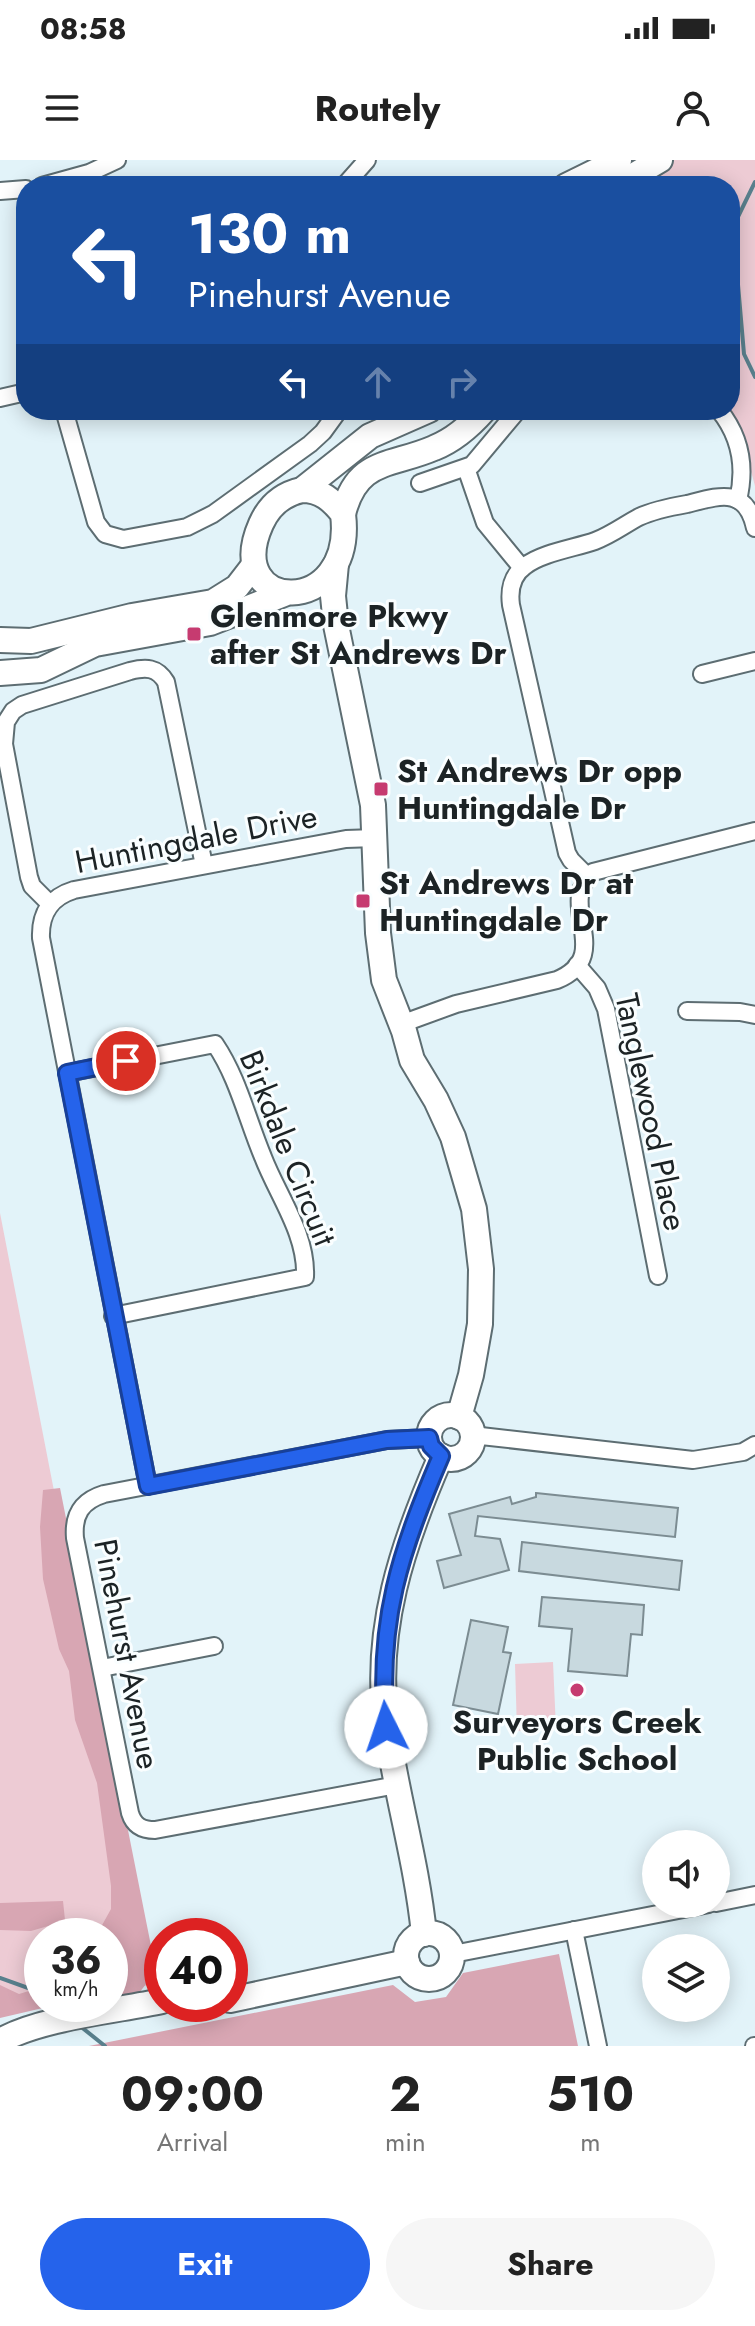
<!DOCTYPE html>
<html lang="en">
<head>
<meta charset="utf-8">
<style>
	:root { --surface:#fff; --page:#f6f6f6; --text:#222; --muted:#767676; --accent:#2563eb }
	body { margin:0; font-family:Jost,sans-serif; background:var(--page); color:var(--text); height:100vh; display:flex; flex-direction:column; font-size:30px; white-space:nowrap }
	* { box-sizing:border-box; margin:0 }
	p { font-size:26px; color:var(--muted) }
	.icon { flex:none; width:44px; height:44px; fill:none; stroke:currentColor; stroke-width:2; stroke-linecap:round; stroke-linejoin:round }
	.map { position:relative; height:1886px; overflow:hidden }
	.details { display:flex; flex-direction:column; background:var(--surface); flex:1 }
	.details>* { flex:none }
	.hud { position:absolute; left:16px; top:16px; width:724px; height:244px; border-radius:32px; box-shadow:0 4px 20px #0003; background:#1a4fa0; color:#fff; overflow:hidden }
	.tools { position:absolute; left:642px; top:1670px; display:grid; gap:16px }
	.tools a { display:grid; place-items:center; width:88px; height:88px; border-radius:50%; background:var(--surface); box-shadow:0 4px 20px #0003; font-size:40px }
	.speed { position:absolute; left:24px; top:1758px; display:flex; gap:16px; font-size:40px; font-weight:700; text-align:center }
	.speed>* { display:grid; place-content:center; width:104px; height:104px; border-radius:50%; background:var(--surface); box-shadow:0 4px 20px #0003; line-height:1 }
	.speed small { font-size:20px; font-weight:400 }
	.speed .limit { border:12px solid #d22; background:#fff; color:#111 }
	.pin { position:absolute; display:grid; place-items:center; width:68px; height:68px; color:#fff; margin:-34px; border:4px solid #fff; border-radius:50%; box-shadow:0 2px 8px #0007 }
	.me { position:absolute; width:88px; margin:-44px; rotate:356deg; stroke-linejoin:round; filter:drop-shadow(0 0 6px #0008) }
	.turn { display:flex; align-items:center; gap:28px; height:168px; padding:0 40px; font-size:36px }
	.turn .icon { width:104px; height:104px; stroke-width:2.5 }
	.turn b { display:block; font-size:56px; line-height:68px }
	.lanes { display:flex; align-items:center; height:76px; padding:0 40px; background:#0003; justify-content:center; gap:40px; direction:ltr }
	.lanes .off { opacity:.35 }
	.eta { display:flex; justify-content:space-evenly; align-items:center; height:136px; text-align:center }
	.eta b { font-size:48px; font-weight:700; line-height:56px }
	.primary-button { display:flex; gap:16px; margin-top:auto; padding:16px 40px }
	.primary-button a { flex:1; height:92px; border-radius:48px; background:var(--accent); color:#fff; font-size:32px; font-weight:700; line-height:92px; text-align:center }
	.primary-button a+a { background:var(--page); color:var(--text) }
	.status { display:flex; justify-content:space-between; align-items:center; height:56px; padding:0 40px; background:var(--surface); direction:ltr }
	.status svg { height:22px; fill:currentColor }
	header { display:flex; justify-content:space-between; align-items:center; height:104px; padding:0 40px; background:var(--surface); font-size:36px; font-weight:700 }
	.map>svg:first-child { display:block }
	.green { fill:#edcbd4 }
	.forest { fill:#d8a6b3 }
	.lines { fill:none; stroke-linecap:round; stroke-linejoin:round }
	.stream { stroke:#59808d; stroke-width:4 }
	.building { fill:#c8d9df; stroke:#7c8c92; stroke-width:2 }
	.street-casing { stroke:#5d6d72; stroke-width:20 }
	.secondary-casing { stroke:#5d6d72; stroke-width:28 }
	.street { stroke:#fff; stroke-width:16 }
	.secondary { stroke:#fff; stroke-width:24 }
	.route-casing { stroke:#184099; stroke-width:20 }
	.route { stroke:#2563eb; stroke-width:14 }
	.poi-dot { fill:#c63b70; stroke:#fafeff; stroke-width:3 }
	.labels { text-anchor:middle; dominant-baseline:central; stroke-width:6; stroke-linejoin:round; paint-order:stroke }
	.poi-label { font-size:32px; font-weight:bold; fill:#1c2325; stroke:#fafeff; text-anchor:start }
	.street-label { font-size:32px; fill:#1c2325; stroke:#fafeff }
</style>
</head>
<body>
<div class="status"><b>08:58</b><svg viewBox="0 0 49 12"><path d="M0 12V9h3v3zM5 12V6h3v6zM10 12V3h3v9zM15 12V0h3v12zM26 1h20v11H26zM47 4h2v5h-2z"/></svg></div>
<header><svg class="icon" aria-label="menu" viewBox="0 0 24 24"><path d="M4 6h16M4 12h16M4 18h16"/></svg>Routely<svg class="icon" aria-label="person" viewBox="0 0 24 24"><circle cx="12" cy="8" r="4"/><path d="M4 21q1-7 8-7t8 7"/></svg></header>
<div class="map">
<svg width="755" height="1886" viewBox="0 0 755 1886">
	<rect width="100%" height="100%" fill="#e2f3f9"/>
	<g class="green">
		<polygon points="673,0 755,0 755,326 739,267 730,248 730,26 633,26"/>
		<polygon points="0,1053 150,1825 110,1832 110,1776 42,1776 42,1844 0,1854"/>
		<polygon points="553,1502 556,1569 517,1571 515,1504"/>
	</g>
	<g class="forest">
		<polygon points="60,1328 156,1811 136,1837 117,1838 110,1833 110,1776 96,1776 111,1749 111,1726 97,1623 75,1560 69,1511 59,1489 43,1419 40,1367 43,1330"/>
		<polygon points="63,1741 65,1760 73,1776 59,1776 55,1764 31,1771 0,1770 0,1743"/>
		<polygon points="559,1794 578,1886 89,1886 393,1825 415,1842 446,1837 463,1813"/>
		<polygon points="0,1825 19,1834 42,1827 42,1844 60,1844 0,1858"/>
	</g>
	<g class="lines">
		<g class="stream">
			<polyline points="755,22 733,67 744,194 755,217"/>
			<polyline points="0,1818 42,1833"/>
			<polyline points="80,1866 105,1886"/>
		</g>
	</g>
	<g class="building">
		<polygon points="536,1333 678,1348 675,1377 478,1356 475,1376 500,1379 509,1410 444,1428 437,1401 461,1395 449,1354 510,1337 512,1344 536,1337"/>
		<polygon points="522,1382 682,1401 679,1430 519,1411"/>
		<polygon points="542,1437 644,1445 642,1475 631,1474 627,1516 568,1511 572,1469 539,1466"/>
		<polygon points="471,1460 508,1467 503,1492 511,1493 498,1554 453,1545"/>
	</g>
	<g class="lines">
		<g class="street-casing">
			<g id="street">
				<polyline points="42,26 89,13 117,0"/>
				<polyline points="344,26 367,0"/>
				<polyline points="0,31 26,29"/>
				<polyline points="0,238 26,232"/>
				<polyline points="64,250 96,362 105,374 123,379 187,367 213,354 310,284 323,272 339,250"/>
				<path d="M719 250C740 276 746 307 738 340"/>
				<polyline points="466,308 485,363 522,408"/>
				<polyline points="420,323 472,305 518,250"/>
				<polyline points="702,514 755,501"/>
				<path d="M587 716 571 700 567 693 511 445C509 430 512 415 525 406 541 393 575 388 595 381 611 375 624 365 639 357 654 350 670 347 687 344 719 336 746 326 755 368"/>
				<path d="M50 744 32 726 29 717 4 584 6 562 13 551 22 545 130 511C146 507 157 507 166 522L204 705"/>
				<polyline points="577,805 597,828 606,849 658,1116"/>
				<polyline points="687,851 740,852 755,855"/>
				<path d="M401 864 456 844 557 820C616 795 555 745 593 712L755 671"/>
				<path d="M67 913 215 884C238 918 247 959 263 997 278 1036 307 1074 305 1117L113 1156"/>
				<polyline points="472,1275 693,1300 743,1292 755,1285"/>
				<path d="M148 1326 41 778C40 753 51 737 74 730L346 679 375 678"/>
				<polyline points="102,1508 214,1486"/>
				<path d="M397 1625 155 1670C142 1670 134 1666 130 1653L75 1378C73 1355 81 1341 104 1334L387 1280 429 1278"/>
				<polyline points="716,1743 755,1735"/>
				<polyline points="574,1770 598,1886"/>
				<polyline points="453,1794 709,1744"/>
				<polyline points="754,1886 755,1886"/>
			</g>
		</g>
		<g class="secondary-casing">
			<g id="secondary">
				<polyline points="566,26 619,0"/>
				<polyline points="616,26 660,0"/>
				<path d="M302 330C321 330 332 340 343 354 356 460 221 454 261 364 269 346 283 334 302 330Z"/>
				<polyline points="302,330 370,276 429,250"/>
				<path d="M343 354C357 298 390 307 434 288 454 280 470 266 484 250"/>
				<polyline points="336,404 333,436 336,465 373,645 378,773 384,820 404,871 412,900 436,940 453,977 474,1049 481,1109 480,1164 471,1215 459,1257"/>
				<polyline points="0,480 31,481 132,456 213,442 237,427 254,405"/>
				<polyline points="0,513 41,510 95,484 210,463 284,434"/>
				<circle cx="451" cy="1277" r="22"/>
				<circle cx="429" cy="1796" r="23"/>
				<path d="M424 1774C417 1704 397 1637 387 1569 372 1472 403 1383 441 1296"/>
				<polyline points="230,1840 407,1802"/>
				<path d="M0 1881C40 1858 115 1851 162 1841"/>
			</g>
		</g>
		<use href="#street" class="street"/>
		<use href="#secondary" class="secondary"/>
	</g>
	<g class="lines">
		<g class="route-casing">
			<path id="route" d="M126 901 67 913 148 1326 387 1280 429 1278 431 1286 441 1296C400 1392 377 1461 386 1567"/>
		</g>
		<use href="#route" class="route"/>
	</g>
	<g class="poi-dot">
		<rect x="186" y="466" width="16" height="16" rx="4"/>
		<rect x="373" y="621" width="16" height="16" rx="4"/>
		<rect x="355" y="733" width="16" height="16" rx="4"/>
		<circle cx="577" cy="1530" r="8"/>
	</g>
	<g class="labels">
		<g class="poi-label">
			<text x="210" y="456">Glenmore Pkwy<tspan x="210" dy="37">after St Andrews Dr</tspan></text>
			<text x="397" y="611">St Andrews Dr opp<tspan x="397" dy="37">Huntingdale Dr</tspan></text>
			<text x="379" y="723">St Andrews Dr at<tspan x="379" dy="37">Huntingdale Dr</tspan></text>
			<text x="577" y="1562" text-anchor="middle">Surveyors Creek<tspan x="577" dy="37">Public School</tspan></text>
		</g>
		<g class="street-label">
			<text transform="translate(196 679) rotate(-11)">Huntingdale Drive</text>
			<text transform="translate(651 952) rotate(78)">Tanglewood Place</text>
			<text transform="translate(288 988) rotate(68)">Birkdale Circuit</text>
			<text transform="translate(127 1494) rotate(79)">Pinehurst Avenue</text>
		</g>
	</g>
</svg>
<div class="tools">
<a><svg class="icon" aria-label="sound" viewBox="0 0 24 24"><path d="M4 9h4l5-4v14l-5-4H4zM17 9q2 3 0 6"/></svg></a>
<a><svg class="icon" aria-label="layers" viewBox="0 0 24 24"><path d="M12 4l9 5-9 5-9-5zM3 14l9 5 9-5"/></svg></a>
</div>
<div class="speed"><div>36<small>km/h</small></div><div class="limit">40</div></div>
<div class="pin" style="left:126px;top:901px;background:#d93025"><svg class="icon" aria-label="arrive" viewBox="0 0 24 24"><path d="M6 21V4h12l-3 4 3 4H6"/></svg></div>
<svg class="me" style="left:386px;top:1567px" viewBox="-20 -20 40 40"><circle r="19" fill="#fff"/><path d="M0-13L10 11 0 6-10 11z" fill="#2563eb"/></svg>
<div class="hud">
<div class="turn"><svg class="icon" aria-label="left" viewBox="0 0 24 24"><path d="M17 20v-9H6M10 6l-5 5 5 5"/></svg><div><b>130 m</b>Pinehurst Avenue</div></div>
<div class="lanes"><svg class="icon" aria-label="left" viewBox="0 0 24 24"><path d="M17 20v-9H6M10 6l-5 5 5 5"/></svg><svg class="icon off" aria-label="ahead" viewBox="0 0 24 24"><path d="M12 20V5M6 11l6-6 6 6"/></svg><svg class="icon off" aria-label="right" viewBox="0 0 24 24"><path d="M7 20v-9h11M14 6l5 5-5 5"/></svg></div>
</div>
</div>
<section class="details">
<div class="eta">
<div><b>09:00</b><p>Arrival</p></div>
<div><b>2</b><p>min</p></div>
<div><b>510</b><p>m</p></div>
</div>
<div class="primary-button"><a>Exit</a><a>Share</a></div>
</section>
</body>
</html>
